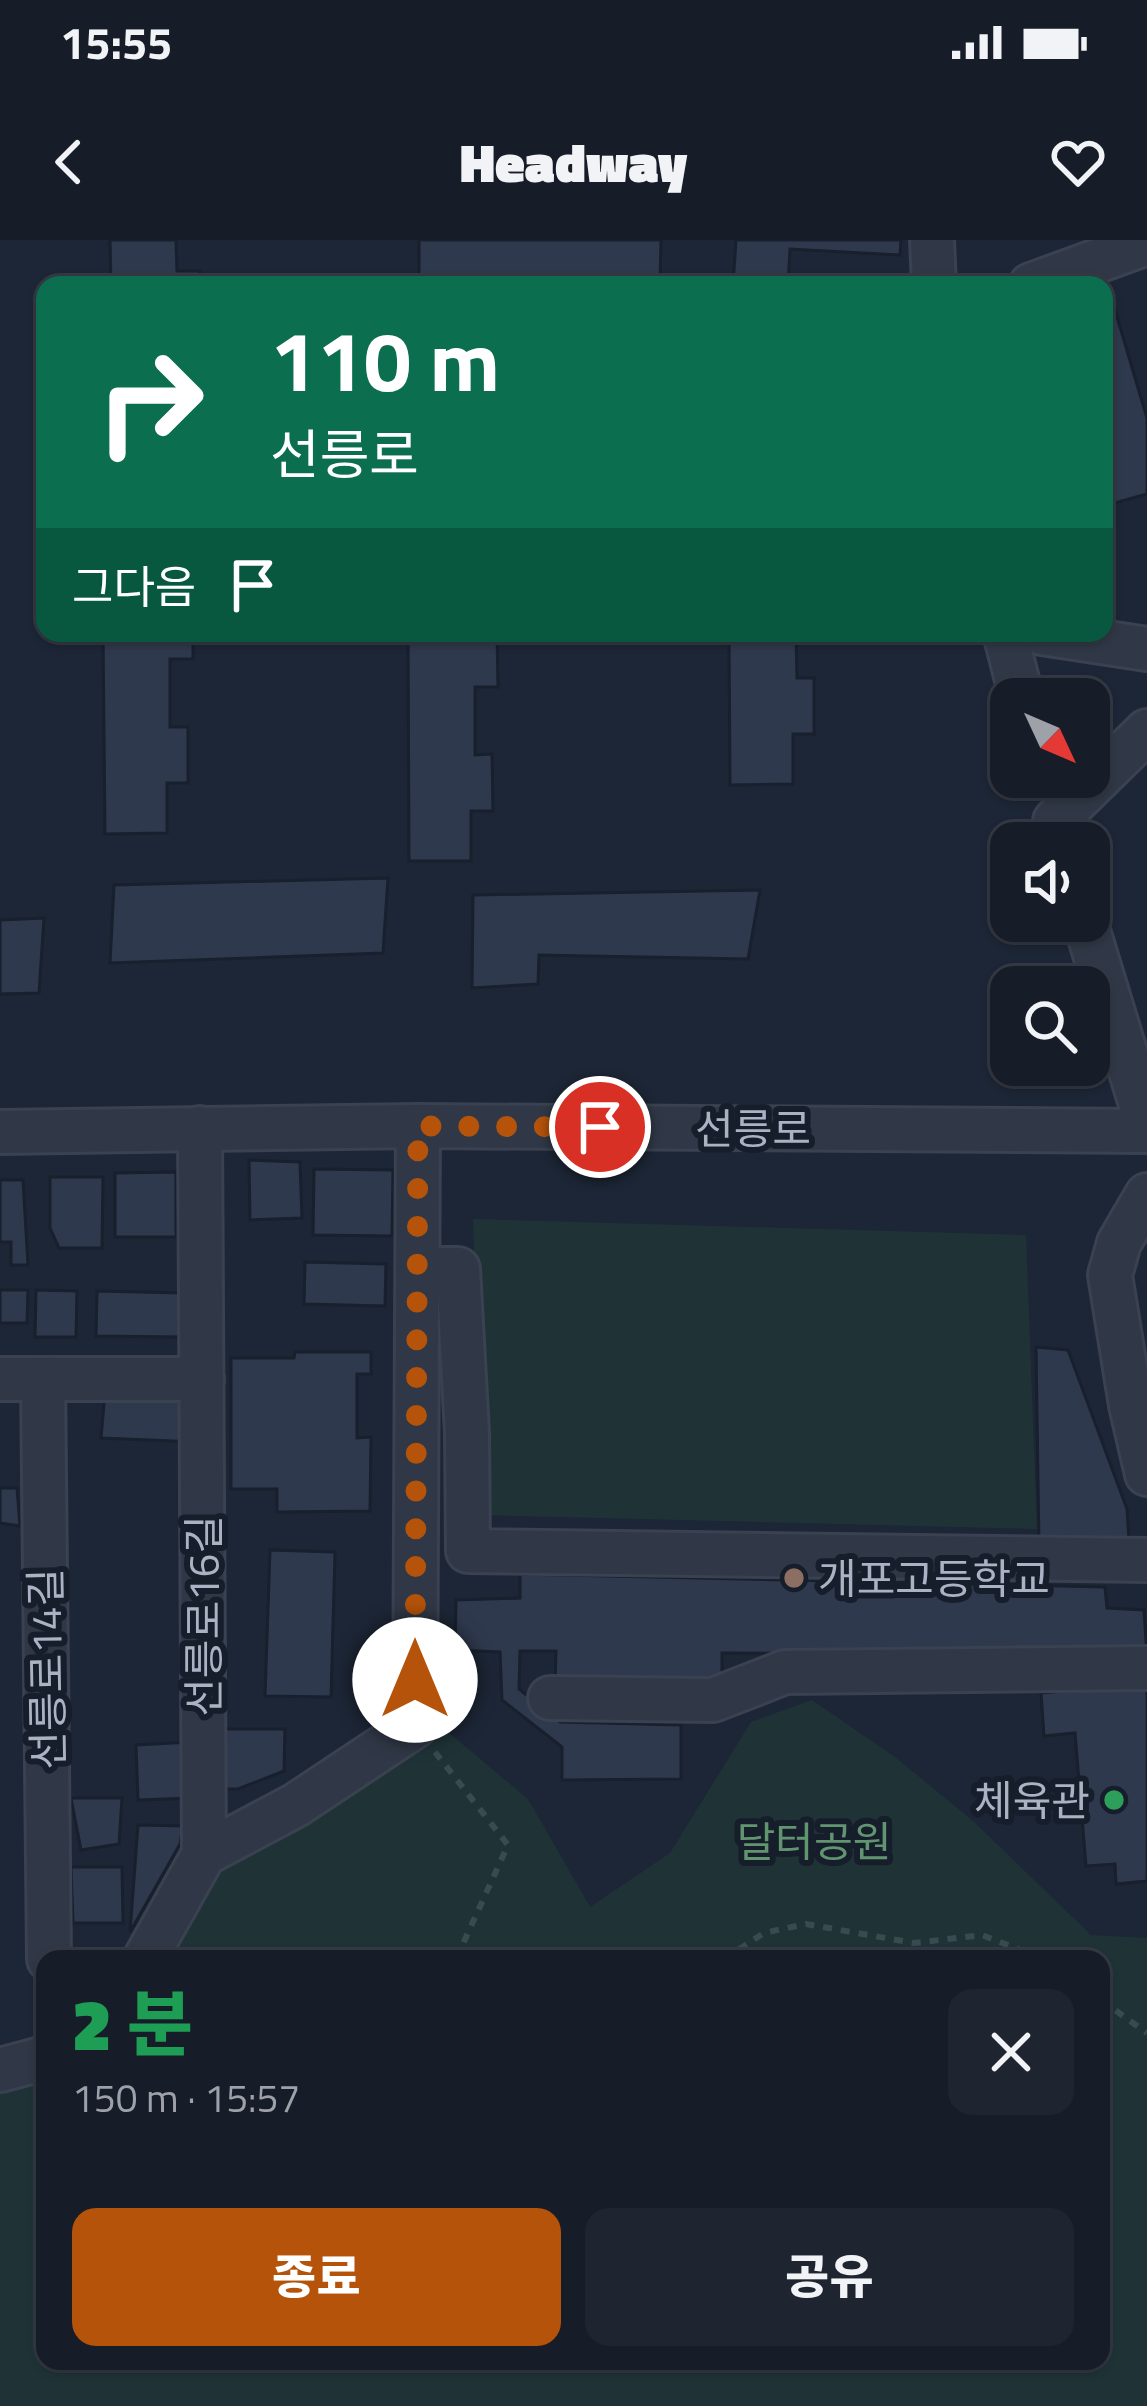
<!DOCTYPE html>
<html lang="ko">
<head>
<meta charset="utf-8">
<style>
	:root { --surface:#161c28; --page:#1f2530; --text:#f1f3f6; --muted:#9ea1a8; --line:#353a45; --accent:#b45309 }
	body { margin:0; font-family:"Titillium Web","Noto Sans KR",sans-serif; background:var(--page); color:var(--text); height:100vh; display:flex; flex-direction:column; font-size:45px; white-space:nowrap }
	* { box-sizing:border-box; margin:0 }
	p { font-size:39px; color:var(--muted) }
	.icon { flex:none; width:66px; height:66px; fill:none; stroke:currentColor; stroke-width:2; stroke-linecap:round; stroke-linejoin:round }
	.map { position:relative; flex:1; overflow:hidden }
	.drawer { position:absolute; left:36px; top:1710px; width:1074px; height:420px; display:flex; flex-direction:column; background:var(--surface); border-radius:24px; box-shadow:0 3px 9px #0004,0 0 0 3px var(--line) }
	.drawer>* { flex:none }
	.hud { position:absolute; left:36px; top:36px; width:1077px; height:366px; border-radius:24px; box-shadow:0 3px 9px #0004,0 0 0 3px var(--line); background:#0b6e4f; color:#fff; overflow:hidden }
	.needle { width:78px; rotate:134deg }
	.tools { position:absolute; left:990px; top:438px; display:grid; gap:24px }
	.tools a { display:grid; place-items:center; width:120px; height:120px; border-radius:24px; background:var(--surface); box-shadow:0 3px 9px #0004,0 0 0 3px var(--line); font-size:60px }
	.pin { position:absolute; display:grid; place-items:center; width:102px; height:102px; color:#fff; margin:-51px; border:6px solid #fff; border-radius:50%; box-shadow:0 3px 12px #0007 }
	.me { position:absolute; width:132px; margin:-66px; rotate:0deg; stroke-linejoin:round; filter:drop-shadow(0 0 9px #0008) }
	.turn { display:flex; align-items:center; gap:42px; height:252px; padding:0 36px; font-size:54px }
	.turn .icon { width:156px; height:156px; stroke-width:2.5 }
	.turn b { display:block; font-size:84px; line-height:102px }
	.then { display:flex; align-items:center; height:114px; padding:0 36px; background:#0003; gap:24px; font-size:45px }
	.round { display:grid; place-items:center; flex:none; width:126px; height:126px; border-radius:24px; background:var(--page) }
	.summary { display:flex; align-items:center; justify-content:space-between; height:204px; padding:0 36px }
	h1 { font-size:72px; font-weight:800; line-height:90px; color:#1e9e55 }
	.primary-button { display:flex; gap:24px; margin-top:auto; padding:24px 36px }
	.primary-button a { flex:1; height:138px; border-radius:24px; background:var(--accent); color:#fff; font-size:48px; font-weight:800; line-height:138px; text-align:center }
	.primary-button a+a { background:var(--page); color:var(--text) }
	.status { display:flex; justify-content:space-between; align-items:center; height:84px; padding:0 60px; background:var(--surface); direction:ltr }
	.status svg { height:33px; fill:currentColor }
	header { display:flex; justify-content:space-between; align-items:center; height:156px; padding:0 36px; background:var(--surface); font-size:54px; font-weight:800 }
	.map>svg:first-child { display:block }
	.green { fill:#1f3337 }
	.building { fill:#2f394d; stroke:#181f2d; stroke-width:3 }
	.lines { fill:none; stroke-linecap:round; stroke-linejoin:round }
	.minor-casing { stroke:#3a4150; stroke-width:48 }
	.path { stroke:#374c50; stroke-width:6; stroke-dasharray:9 9; stroke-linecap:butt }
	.minor { stroke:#303847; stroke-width:42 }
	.route { stroke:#b45309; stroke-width:21; stroke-dasharray:0 37.8 }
	.education-dot { fill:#8d6e63; stroke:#161d2b; stroke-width:4.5 }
	.leisure-dot { fill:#2e9e5b; stroke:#161d2b; stroke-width:4.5 }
	.labels { text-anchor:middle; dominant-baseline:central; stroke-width:12; stroke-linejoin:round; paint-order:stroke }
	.street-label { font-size:42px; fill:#aab2c4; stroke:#161d2b }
	.poi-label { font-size:42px; fill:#aab2c4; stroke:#161d2b; text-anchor:start }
	.park-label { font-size:42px; fill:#619570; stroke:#161d2b }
</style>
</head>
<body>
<div class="status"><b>15:55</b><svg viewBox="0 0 49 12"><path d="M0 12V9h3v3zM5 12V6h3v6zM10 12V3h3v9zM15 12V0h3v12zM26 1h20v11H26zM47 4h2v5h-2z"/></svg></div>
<header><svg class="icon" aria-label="back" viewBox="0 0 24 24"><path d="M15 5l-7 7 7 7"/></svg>Headway<svg class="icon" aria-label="heart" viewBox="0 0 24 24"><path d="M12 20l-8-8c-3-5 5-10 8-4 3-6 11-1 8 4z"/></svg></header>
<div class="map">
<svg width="1147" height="2166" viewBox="0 0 1147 2166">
	<rect width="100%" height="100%" fill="#1d2636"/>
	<g class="green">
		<polygon points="473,979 1026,995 1037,1289 482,1275"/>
		<polygon points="812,1460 895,1517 973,1581 1091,1695 1147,1698 1147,2166 0,2166 0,1845 45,1833 45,2121 1101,2121 1101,1719 156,1719 210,1621 435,1481 528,1559 590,1667 670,1613 751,1482"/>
	</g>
	<g class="building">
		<polygon points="110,0 176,0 177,31 200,31 200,45 111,45"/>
		<polygon points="419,0 661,0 660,43 419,45"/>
		<polygon points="736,0 901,0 900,15 790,9 788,45 733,45"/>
		<polygon points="1112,60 1147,178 1147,254 1104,266 1104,63"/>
		<polygon points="103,393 193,393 193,419 170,419 170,487 188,487 188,543 167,543 167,593 105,594"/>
		<polygon points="408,393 497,393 498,447 475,447 475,515 492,514 493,571 471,571 471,621 409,621"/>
		<polygon points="729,393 796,393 797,438 814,438 814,494 793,494 793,544 730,545"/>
		<polygon points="388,638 383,713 110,723 114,645"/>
		<polygon points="760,650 748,719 539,715 538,744 472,748 473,655"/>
		<polygon points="44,678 39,753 0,754 0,680"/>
		<polygon points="249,920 300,922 302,978 250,980"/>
		<polygon points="314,929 393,930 392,996 313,995"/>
		<polygon points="176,932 176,997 115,997 115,933"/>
		<polygon points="50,937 103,937 102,1008 59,1008 50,988"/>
		<polygon points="0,940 23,940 28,1025 11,1025 11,1002 0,1002"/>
		<polygon points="305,1022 386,1024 385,1066 304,1064"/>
		<polygon points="0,1050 28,1050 27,1083 0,1083"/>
		<polygon points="36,1050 77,1051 76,1097 35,1097"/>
		<polygon points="97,1051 181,1053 180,1097 96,1096"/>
		<polygon points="1036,1107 1068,1110 1127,1269 1130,1316 1039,1307"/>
		<polygon points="295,1112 371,1112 371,1134 357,1134 357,1198 371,1197 370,1271 277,1272 277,1249 231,1249 231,1118 294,1118"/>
		<polygon points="105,1152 196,1155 197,1202 101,1198"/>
		<polygon points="0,1248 17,1248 20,1286 0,1283"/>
		<polygon points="270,1310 335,1312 331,1457 265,1456"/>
		<polygon points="520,1334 1105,1347 1107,1368 1144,1370 1147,1416 722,1413 722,1447 555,1444 556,1411 520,1411 519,1449 560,1482 681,1485 681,1539 562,1540 562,1507 502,1460 500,1412 455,1410 456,1360 520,1358"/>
		<polygon points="1147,1444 1147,1641 1116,1644 1115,1624 1086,1626 1075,1493 1044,1496 1041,1453"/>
		<polygon points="219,1489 285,1489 284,1531 238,1549 218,1549"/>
		<polygon points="191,1502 194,1558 138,1560 136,1505"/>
		<polygon points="71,1558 122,1558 119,1604 81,1610"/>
		<polygon points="138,1585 183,1586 180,1604 130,1692"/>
		<polygon points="71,1627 122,1627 123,1683 73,1683"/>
	</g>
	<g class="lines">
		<g class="minor-casing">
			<g id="minor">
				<polyline points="932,0 934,45"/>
				<polyline points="1031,45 1147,3"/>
				<polyline points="1005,393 1022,459"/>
				<polyline points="1042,393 1147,409"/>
				<polyline points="1055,581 1147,491"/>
				<polyline points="1085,681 1147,884"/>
				<polyline points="200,888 204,1614"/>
				<polyline points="0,892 418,886 1147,891"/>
				<polyline points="1147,955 1119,1003 1110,1035 1131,1165 1147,1234"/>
				<polyline points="433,1029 458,1029 467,1193 468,1311 1147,1320"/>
				<polyline points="0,1139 202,1139"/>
				<polyline points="43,1139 49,1719"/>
				<polyline points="550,1458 713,1460 785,1432 1147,1428"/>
				<polyline points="145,1719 204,1614 296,1565 415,1486 418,886"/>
				<polyline points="0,1830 45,1818"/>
			</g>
		</g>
		<g class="path">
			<polyline points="435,1512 508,1605 456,1719"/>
			<polyline points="724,1719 764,1693 806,1684 914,1703 982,1695 1043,1719"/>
			<polyline points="1101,1760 1147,1793"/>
		</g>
		<use href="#minor" class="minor"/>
	</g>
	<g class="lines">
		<polyline class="route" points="415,1440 418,886 600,887"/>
	</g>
	<circle class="education-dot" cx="794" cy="1338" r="12"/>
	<circle class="leisure-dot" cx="1114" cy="1560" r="12"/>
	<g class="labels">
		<g class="street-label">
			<text x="753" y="888">선릉로</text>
			<text transform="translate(203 1376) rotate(-90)">선릉로16길</text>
			<text transform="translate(46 1429) rotate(-91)">선릉로14길</text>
		</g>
		<g class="poi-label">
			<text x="818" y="1338">개포고등학교</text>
			<text x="1090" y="1560" text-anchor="end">체육관</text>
		</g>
		<g class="park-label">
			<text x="814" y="1601">달터공원</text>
		</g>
	</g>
</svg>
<div class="tools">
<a><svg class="needle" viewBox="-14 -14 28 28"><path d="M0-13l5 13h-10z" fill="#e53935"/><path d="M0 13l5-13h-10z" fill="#9ea1a8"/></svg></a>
<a><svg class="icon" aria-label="sound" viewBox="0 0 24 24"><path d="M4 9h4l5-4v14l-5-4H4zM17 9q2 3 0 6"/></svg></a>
<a><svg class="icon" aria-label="search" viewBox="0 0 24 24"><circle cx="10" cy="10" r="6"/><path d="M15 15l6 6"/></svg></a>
</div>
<div class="pin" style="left:600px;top:887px;background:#d93025"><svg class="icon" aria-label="arrive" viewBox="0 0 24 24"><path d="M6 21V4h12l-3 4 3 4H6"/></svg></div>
<svg class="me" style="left:415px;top:1440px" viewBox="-20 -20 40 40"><circle r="19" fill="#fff"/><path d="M0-13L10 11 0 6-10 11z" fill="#b45309"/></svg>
<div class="hud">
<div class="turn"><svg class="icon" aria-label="right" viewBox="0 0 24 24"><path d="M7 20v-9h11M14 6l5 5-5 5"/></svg><div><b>110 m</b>선릉로</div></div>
<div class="then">그다음<svg class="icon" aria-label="arrive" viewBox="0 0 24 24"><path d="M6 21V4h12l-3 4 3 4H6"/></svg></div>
</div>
<section class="drawer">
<div class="summary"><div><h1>2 분</h1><p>150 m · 15:57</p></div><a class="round"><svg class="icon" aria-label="close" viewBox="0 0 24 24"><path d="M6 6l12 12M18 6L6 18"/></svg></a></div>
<div class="primary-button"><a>종료</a><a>공유</a></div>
</section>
</div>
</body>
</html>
